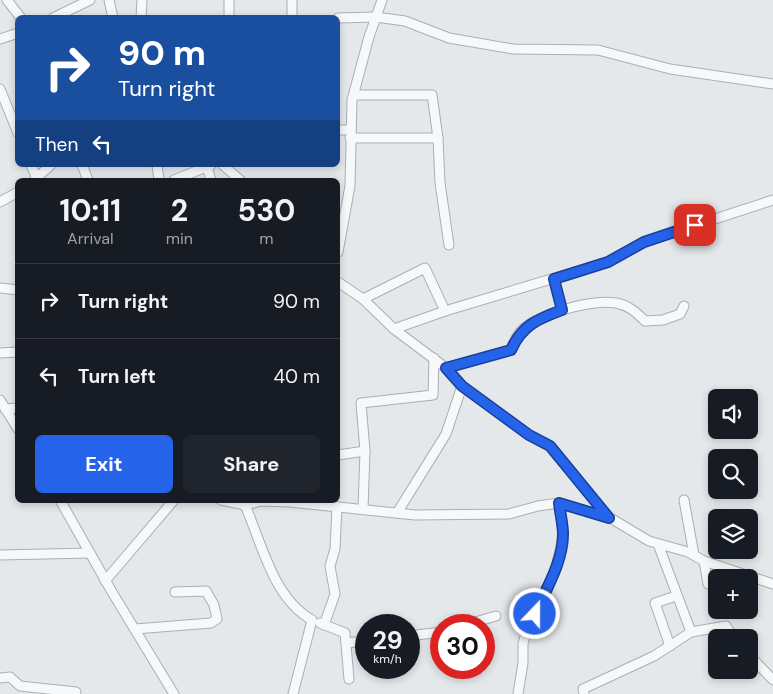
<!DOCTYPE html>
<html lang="en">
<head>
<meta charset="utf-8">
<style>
	:root { --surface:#171b24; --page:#20242c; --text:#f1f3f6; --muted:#9ea1a6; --line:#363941; --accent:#2563eb }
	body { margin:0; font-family:"DM Sans",sans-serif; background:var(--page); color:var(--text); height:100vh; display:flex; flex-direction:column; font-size:19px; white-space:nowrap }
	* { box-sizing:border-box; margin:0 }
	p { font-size:16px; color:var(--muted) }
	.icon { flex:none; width:28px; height:28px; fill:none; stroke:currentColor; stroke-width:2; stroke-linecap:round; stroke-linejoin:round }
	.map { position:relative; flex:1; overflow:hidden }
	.side { position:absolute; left:15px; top:178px; width:325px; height:325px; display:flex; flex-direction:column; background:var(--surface); border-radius:8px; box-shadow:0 2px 8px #0003 }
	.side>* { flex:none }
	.guide { position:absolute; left:15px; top:15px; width:325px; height:152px; border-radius:8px; box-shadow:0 2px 8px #0003; background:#1a4fa0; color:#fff; overflow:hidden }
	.controls { position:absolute; left:708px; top:389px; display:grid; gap:10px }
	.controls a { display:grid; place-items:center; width:50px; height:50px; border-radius:8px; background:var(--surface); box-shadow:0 2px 8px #0003; font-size:25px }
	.speed { position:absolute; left:355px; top:614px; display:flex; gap:10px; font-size:25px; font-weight:700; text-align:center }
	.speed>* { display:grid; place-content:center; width:65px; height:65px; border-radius:50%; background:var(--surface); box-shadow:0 2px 8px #0003; line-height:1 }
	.speed small { font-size:12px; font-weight:400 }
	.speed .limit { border:8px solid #d22; background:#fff; color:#111 }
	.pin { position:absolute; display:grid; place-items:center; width:42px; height:42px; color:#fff; margin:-21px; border-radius:10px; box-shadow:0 2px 8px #0006 }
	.me { position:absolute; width:55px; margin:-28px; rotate:22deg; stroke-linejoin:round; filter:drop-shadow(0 0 4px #0008) }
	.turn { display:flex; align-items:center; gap:18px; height:105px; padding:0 20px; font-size:22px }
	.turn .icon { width:65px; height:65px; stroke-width:2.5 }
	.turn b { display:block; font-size:35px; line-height:42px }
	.then { display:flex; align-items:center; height:48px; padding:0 20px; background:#0003; gap:10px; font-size:19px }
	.eta { display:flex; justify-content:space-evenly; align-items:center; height:85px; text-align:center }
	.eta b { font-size:30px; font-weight:700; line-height:35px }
	.button { display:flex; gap:10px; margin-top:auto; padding:10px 20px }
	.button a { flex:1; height:58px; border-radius:8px; background:var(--accent); color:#fff; font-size:20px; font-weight:700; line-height:58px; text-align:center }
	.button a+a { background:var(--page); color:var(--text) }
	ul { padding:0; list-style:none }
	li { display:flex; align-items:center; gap:15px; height:75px; padding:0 20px; border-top:1px solid var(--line) }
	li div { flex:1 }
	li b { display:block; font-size:19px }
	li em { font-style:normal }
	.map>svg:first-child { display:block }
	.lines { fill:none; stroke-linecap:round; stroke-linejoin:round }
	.minor-casing { stroke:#a9afb5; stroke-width:11 }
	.minor { stroke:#f7f8fa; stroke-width:9 }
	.route-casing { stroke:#184099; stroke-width:12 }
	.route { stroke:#2563eb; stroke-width:9 }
</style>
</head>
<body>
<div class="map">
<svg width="773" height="694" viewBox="0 0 773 694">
	<rect width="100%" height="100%" fill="#e4e8eb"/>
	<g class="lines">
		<g class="minor-casing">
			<g id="minor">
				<polyline points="7,0 21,18"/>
				<polyline points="109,0 113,18"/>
				<polyline points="229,0 229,18"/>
				<polyline points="292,0 292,18"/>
				<polyline points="53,18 90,0"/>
				<polyline points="141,18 142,0"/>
				<polyline points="338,18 376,17 405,21 449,38 513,49 598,50 670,69 773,84"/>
				<polyline points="0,39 18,33"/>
				<polyline points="0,89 18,133"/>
				<polyline points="354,95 432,95 438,138"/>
				<polyline points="338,130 350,130"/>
				<polyline points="350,138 438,138 440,183 449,245"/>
				<polyline points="31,165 37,178"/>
				<polyline points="82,165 88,180"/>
				<polyline points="157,165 159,180"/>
				<polyline points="223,165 240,180"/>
				<polyline points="207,167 211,180"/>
				<polyline points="34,180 51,165"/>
				<polyline points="174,180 211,165"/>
				<polyline points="0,202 18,192"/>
				<polyline points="338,252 350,186 352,100 369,37 382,0"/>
				<polyline points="554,279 562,310"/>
				<polyline points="338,282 363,299 394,329 446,368 462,386 529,435 550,446 609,518"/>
				<polyline points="0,288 18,290"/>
				<polyline points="363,299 425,268 445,311"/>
				<polyline points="394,329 445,311 608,262 644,242 773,200"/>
				<polyline points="0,353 18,352"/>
				<path d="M446 368 511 350C513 344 516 337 520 332 536 314 592 299 616 303 628 305 636 312 645 321L663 320 680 314 684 306"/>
				<polyline points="0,400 18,429"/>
				<polyline points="5,409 18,408"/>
				<polyline points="338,455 365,451"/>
				<polyline points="60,500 112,592 174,694"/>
				<polyline points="221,500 245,505 261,501 290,502 415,515 509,514 538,506 559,503 612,519 649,541 688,552 704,561 773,584"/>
				<polyline points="684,500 694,555"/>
				<path d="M247 501 245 505C262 544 273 598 312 620L293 694"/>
				<polyline points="363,508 365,451 361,403 433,395 434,358"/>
				<polyline points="397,513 446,434 462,386"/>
				<polyline points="0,555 90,553"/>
				<polyline points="704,561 708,584"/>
				<polyline points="105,581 174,500"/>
				<polyline points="320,623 345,633 349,679"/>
				<polyline points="324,625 335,594 330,566 335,549 337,507"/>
				<polyline points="465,625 496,616"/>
				<polyline points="135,629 211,623 217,619 214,605 206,591 175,592"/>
				<polyline points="691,632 726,626 734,638"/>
				<polyline points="409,636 441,632"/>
				<polyline points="346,643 366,641"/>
				<polyline points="670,646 655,603 676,596"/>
				<polyline points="749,655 773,680"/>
				<polyline points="0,678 10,677 20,686 76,692 75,694"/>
				<polyline points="518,694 523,663 523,644 529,622 535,614 555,571 561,547 563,534 559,503"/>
				<polyline points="584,694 583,689 654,656 691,632 658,544"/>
			</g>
		</g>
		<use href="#minor" class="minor"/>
	</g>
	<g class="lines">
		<g class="route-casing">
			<path id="route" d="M535 614C546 589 563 562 563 534 563 524 560 513 559 503L609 518 550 446 529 435 462 386 446 368 511 350C522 325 538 319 562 310L554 279 608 262 644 242 695 225"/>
		</g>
		<use href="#route" class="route"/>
	</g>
</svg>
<div class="controls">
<a><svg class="icon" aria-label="sound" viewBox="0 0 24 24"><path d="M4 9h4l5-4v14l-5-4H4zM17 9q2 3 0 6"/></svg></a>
<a><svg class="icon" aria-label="search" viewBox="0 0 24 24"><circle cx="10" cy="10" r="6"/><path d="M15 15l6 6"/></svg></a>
<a><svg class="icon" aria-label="layers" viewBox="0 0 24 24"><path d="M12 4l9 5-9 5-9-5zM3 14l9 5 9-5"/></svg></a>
<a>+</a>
<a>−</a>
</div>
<div class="speed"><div>29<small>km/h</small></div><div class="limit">30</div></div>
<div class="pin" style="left:695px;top:225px;background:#d93025"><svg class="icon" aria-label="arrive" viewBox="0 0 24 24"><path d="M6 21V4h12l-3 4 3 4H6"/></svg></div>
<svg class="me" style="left:535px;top:614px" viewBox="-20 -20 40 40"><circle r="17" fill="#2563eb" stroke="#fff" stroke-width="3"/><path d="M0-11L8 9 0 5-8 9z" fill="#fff"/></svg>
<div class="guide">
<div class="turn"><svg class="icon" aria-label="right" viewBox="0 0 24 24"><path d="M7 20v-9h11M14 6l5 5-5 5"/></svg><div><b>90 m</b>Turn right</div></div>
<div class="then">Then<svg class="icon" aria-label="left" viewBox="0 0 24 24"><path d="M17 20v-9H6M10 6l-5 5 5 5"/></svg></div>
</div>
<section class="side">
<div class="eta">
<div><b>10:11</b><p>Arrival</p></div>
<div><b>2</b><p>min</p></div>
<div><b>530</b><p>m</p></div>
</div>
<ul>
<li><svg class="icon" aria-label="right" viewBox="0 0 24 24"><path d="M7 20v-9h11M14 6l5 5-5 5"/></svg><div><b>Turn right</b></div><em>90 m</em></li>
<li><svg class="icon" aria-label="left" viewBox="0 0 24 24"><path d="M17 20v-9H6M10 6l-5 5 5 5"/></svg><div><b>Turn left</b></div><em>40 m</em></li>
</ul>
<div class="button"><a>Exit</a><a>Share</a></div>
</section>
</div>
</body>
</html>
